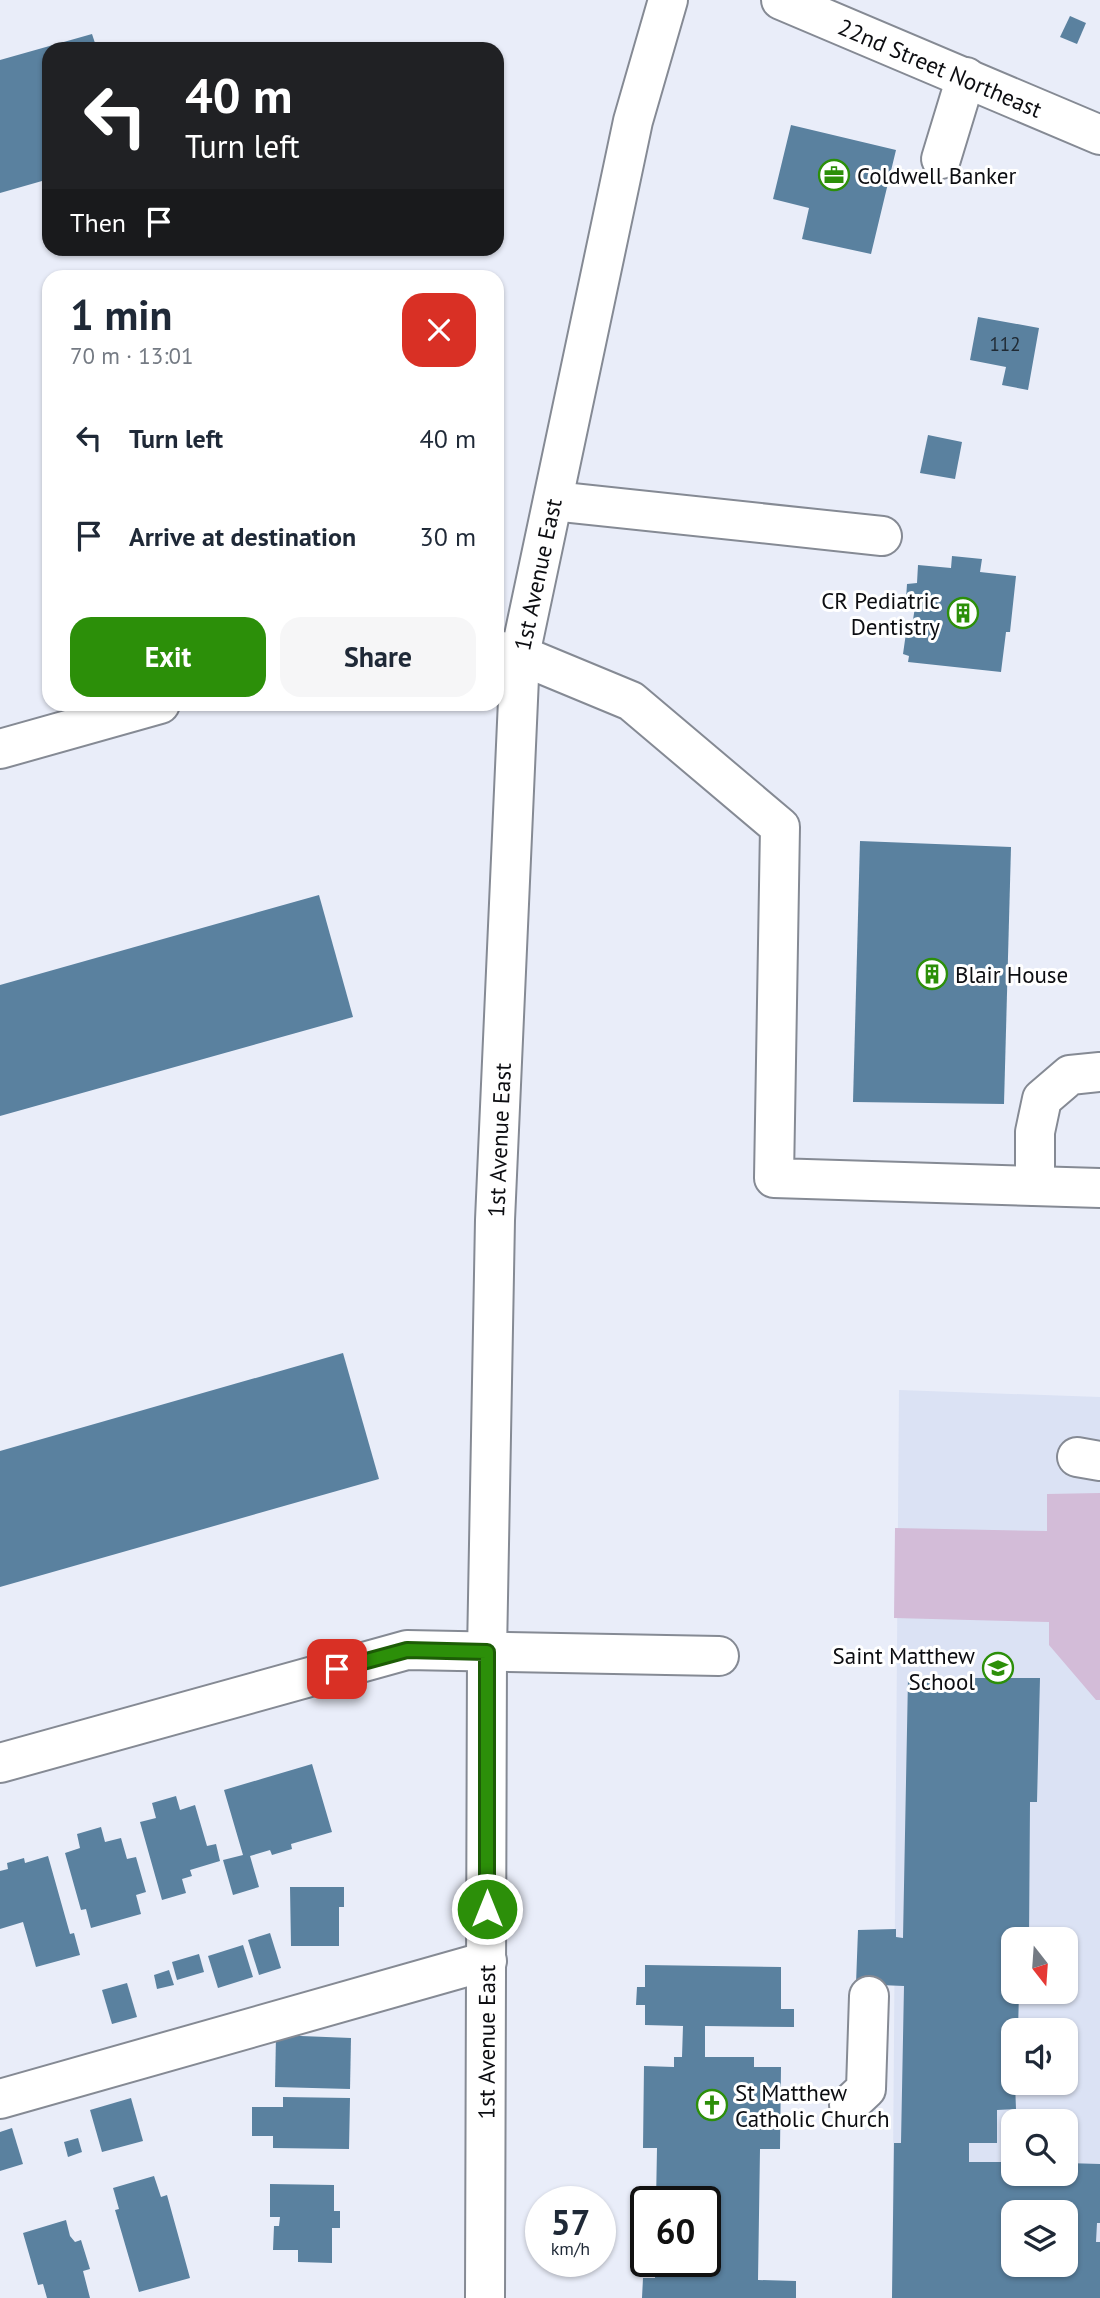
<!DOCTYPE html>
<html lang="en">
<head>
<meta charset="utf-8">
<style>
	:root { --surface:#fff; --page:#f6f6f7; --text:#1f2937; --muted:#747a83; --accent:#2c8f09 }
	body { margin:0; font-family:"PT Sans",sans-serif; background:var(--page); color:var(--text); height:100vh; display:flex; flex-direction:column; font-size:26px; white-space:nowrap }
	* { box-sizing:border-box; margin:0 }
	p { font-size:23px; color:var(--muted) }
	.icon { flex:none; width:38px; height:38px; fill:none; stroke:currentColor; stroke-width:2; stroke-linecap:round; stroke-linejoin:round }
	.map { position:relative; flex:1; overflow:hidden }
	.sheet { position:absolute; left:42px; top:270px; width:462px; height:441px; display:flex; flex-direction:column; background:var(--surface); border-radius:21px; box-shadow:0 2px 5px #0004 }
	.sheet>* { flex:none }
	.banner { position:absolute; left:42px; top:42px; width:462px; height:214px; border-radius:21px; box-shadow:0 2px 5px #0004; background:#202124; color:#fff; overflow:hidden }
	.needle { width:46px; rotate:163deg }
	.fabs { position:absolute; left:1001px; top:1927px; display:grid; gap:14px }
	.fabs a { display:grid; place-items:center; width:77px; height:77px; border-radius:14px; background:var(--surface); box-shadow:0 2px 5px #0004; font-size:35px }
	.speed { position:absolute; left:525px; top:2186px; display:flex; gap:14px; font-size:35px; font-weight:700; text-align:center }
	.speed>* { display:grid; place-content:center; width:91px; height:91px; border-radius:50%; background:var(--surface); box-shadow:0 2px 5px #0004; line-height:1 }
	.speed small { font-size:18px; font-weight:400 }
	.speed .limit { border:4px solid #111; border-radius:10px; background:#fff; color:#111 }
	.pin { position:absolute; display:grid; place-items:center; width:60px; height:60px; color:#fff; margin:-30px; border-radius:14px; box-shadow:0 4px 10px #0006 }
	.me { position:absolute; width:77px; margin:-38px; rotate:0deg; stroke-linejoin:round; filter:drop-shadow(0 0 5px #0008) }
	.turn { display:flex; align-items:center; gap:24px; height:147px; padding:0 28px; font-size:32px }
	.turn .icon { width:91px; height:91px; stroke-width:2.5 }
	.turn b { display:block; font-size:49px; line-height:60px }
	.then { display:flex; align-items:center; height:66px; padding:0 28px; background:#0003; gap:14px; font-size:26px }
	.round { display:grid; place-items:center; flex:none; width:74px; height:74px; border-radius:21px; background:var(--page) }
	.overview { display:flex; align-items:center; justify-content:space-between; height:119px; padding:0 28px }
	h1 { font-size:42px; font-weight:700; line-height:52px }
	.primary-button { display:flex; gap:14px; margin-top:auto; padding:14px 28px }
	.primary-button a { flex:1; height:80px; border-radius:21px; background:var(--accent); color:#fff; font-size:28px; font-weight:700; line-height:80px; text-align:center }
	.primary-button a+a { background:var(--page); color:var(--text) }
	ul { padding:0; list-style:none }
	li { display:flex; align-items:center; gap:21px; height:98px; padding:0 28px }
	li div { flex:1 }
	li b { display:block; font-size:26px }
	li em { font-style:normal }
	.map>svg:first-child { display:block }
	.built { fill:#dbe2f4; fill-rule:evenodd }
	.green { fill:#d3bcd8 }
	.building { fill:#5a819f; fill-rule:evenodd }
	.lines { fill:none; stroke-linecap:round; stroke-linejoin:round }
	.minor-casing { stroke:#858a94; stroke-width:42 }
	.major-casing { stroke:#858a94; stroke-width:42 }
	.minor { stroke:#fff; stroke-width:38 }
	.major { stroke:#fff; stroke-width:38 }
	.route-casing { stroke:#1d5d06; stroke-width:18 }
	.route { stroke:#2c8f09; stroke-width:12 }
	.labels { text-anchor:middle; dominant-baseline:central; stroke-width:6; stroke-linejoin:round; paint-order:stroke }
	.number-label { font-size:19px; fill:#202a34 }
	.street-label { font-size:23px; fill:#0c0d11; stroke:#fff }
	.poi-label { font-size:23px; fill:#0c0d11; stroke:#fff; text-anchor:start }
</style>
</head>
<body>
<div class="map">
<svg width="1100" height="2298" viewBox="0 0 1100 2298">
	<rect width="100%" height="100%" fill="#e9edf9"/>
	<path class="built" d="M899 1390 1100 1397V2298H892ZM1013 1939H1066V1992H1013ZM1013 2030H1066V2082H1013ZM1013 2121H1066V2174H1013ZM1013 2212H1066V2264H1013Z"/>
	<polygon class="green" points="1100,1493 1100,1700 1096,1700 1049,1645 1049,1622 894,1618 895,1528 1047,1531 1047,1494"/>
	<g class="building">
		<polygon points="1070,16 1086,23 1077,44 1060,37"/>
		<polygon points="92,34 97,49 49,49 49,179 0,193 0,60"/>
		<polygon points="791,125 896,150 871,254 802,239 809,208 773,199"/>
		<polygon points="978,317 1039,328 1028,390 1002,385 1006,367 970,360"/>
		<polygon points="928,435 962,442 955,479 920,473"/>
		<polygon points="952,556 982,559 980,572 1016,576 1010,632 1006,632 1001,672 908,662 909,656 903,654 907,626 912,626 916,601 906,599 907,584 917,583 918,565 951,568"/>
		<polygon points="860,841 1011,847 1004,1104 853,1102"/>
		<polygon points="319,895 353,1017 0,1116 0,985"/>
		<polygon points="343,1353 379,1479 0,1587 0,1451"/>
		<path d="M908 1678H1040L1037 1802H1030L1029 1939H1013V1992H1019L1018 2030H1013L1016 2109 997 2110V2143H969V2162H1013V2174H1066V2163L1100 2164V2223H1097L1096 2242H1100V2298H892L894 2143H901L904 1986 856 1984 858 1930 896 1929V1937L903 1938ZM1013 2212H1066V2264H1013Z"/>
		<polygon points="312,1764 332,1832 291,1844 292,1849 272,1855 270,1850 250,1856 259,1887 233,1895 223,1860 243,1855 224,1790"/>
		<polygon points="176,1796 180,1810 195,1805 207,1846 216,1844 220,1861 190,1870 192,1876 182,1879 186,1893 162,1900 140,1822 156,1818 152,1803"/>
		<polygon points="101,1827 105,1842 121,1838 127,1859 136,1857 146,1892 136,1895 141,1914 91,1928 86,1909 81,1910 65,1853 80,1848 77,1834"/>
		<polygon points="48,1856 70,1934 74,1933 80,1955 36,1967 23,1922 0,1929 0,1871 8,1869 7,1863 24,1858 25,1863"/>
		<polygon points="290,1887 344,1887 344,1907 339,1907 339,1946 291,1946"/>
		<polygon points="270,1933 281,1968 259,1975 248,1940"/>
		<polygon points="243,1945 253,1977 218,1988 208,1956"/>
		<polygon points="199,1954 204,1972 177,1980 172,1962"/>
		<polygon points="645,1965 781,1967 781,2009 794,2009 794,2027 705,2026 705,2057 754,2057 754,2067 781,2067 780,2149 760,2149 758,2280 796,2281 796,2298 642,2298 643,2278 655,2278 655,2261 705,2261 705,2202 656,2202 657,2148 643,2148 644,2066 674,2067 674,2057 682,2057 683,2026 645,2025 645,2005 636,2005 637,1987 645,1987"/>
		<polygon points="169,1970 174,1985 157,1989 154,1975"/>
		<polygon points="127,1983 137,2017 112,2024 102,1990"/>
		<polygon points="276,2035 351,2038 350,2089 275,2087"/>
		<polygon points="283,2097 350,2098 349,2149 273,2148 273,2136 252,2136 252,2107 283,2107"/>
		<polygon points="131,2098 143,2141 102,2152 90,2110"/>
		<polygon points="12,2128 23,2164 0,2171 0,2132"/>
		<polygon points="78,2138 82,2152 68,2157 64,2142"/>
		<polygon points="154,2176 161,2197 167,2195 190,2278 139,2292 115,2210 119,2209 113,2188"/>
		<polygon points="270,2184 334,2185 334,2211 340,2211 340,2228 332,2228 332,2263 298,2262 298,2250 273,2250 274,2226 279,2226 280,2217 270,2217"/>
		<polygon points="66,2220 70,2236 75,2242 81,2240 90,2269 83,2271 90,2298 47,2298 43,2284 38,2285 23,2233"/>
	</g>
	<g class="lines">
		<g class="minor-casing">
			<g id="minor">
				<path id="s1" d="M781 0 1100 135"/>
				<polyline points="941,159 966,77"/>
				<polyline points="553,501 882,536"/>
				<polyline points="497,650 520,655 631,701 780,827 774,1178 1100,1188"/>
				<polyline points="0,749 160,704"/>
				<polyline points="1035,1186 1035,1132 1042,1099 1070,1075 1100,1072"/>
				<polyline points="1077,1457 1100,1461"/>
				<polyline points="0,1763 407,1650 719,1656"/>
				<polyline points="0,2099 487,1961"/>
				<polyline points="849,2105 866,2089 869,1996"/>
			</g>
		</g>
		<g class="major-casing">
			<g id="major">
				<path id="s2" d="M485 2298 487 1652 495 1220 520 655 633 121 668 0"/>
			</g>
		</g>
		<use href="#minor" class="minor"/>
		<use href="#major" class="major"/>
	</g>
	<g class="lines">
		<g class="route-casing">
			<polyline id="route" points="337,1669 407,1650 487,1652 487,1909"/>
		</g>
		<use href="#route" class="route"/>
	</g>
	<defs>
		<g id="office-ring" transform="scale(1.575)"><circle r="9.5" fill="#fff" stroke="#2c8f09" stroke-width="1.5"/><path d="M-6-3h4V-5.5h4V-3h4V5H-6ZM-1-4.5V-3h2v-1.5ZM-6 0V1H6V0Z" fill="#2c8f09"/></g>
		<g id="building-ring" transform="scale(1.575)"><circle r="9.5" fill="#fff" stroke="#2c8f09" stroke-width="1.5"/><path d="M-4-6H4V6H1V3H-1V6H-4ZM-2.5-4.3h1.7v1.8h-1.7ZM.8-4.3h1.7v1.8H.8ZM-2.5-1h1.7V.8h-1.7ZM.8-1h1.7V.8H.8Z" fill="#2c8f09"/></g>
		<g id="school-ring" transform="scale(1.575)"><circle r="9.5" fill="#fff" stroke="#2c8f09" stroke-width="1.5"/><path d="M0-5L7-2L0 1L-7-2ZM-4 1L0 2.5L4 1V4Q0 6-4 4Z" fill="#2c8f09"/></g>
		<g id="church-ring" transform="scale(1.575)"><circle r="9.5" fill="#fff" stroke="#2c8f09" stroke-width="1.5"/><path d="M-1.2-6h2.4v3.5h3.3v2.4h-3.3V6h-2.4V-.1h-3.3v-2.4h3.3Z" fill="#2c8f09"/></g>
	</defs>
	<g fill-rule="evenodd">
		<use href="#office-ring" x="834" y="175"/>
		<use href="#building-ring" x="963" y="613"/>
		<use href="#building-ring" x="932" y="974"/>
		<use href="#school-ring" x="998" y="1668"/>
		<use href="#church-ring" x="712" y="2105"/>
	</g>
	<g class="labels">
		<g class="number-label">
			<text x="1005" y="344">112</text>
		</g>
		<g class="street-label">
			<text stroke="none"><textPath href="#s1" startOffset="173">22nd Street Northeast</textPath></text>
			<text stroke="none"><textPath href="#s2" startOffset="1726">1st Avenue East</textPath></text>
			<text stroke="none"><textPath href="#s2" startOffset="1158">1st Avenue East</textPath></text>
			<text stroke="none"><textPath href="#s2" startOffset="256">1st Avenue East</textPath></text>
		</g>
		<g class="poi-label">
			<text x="857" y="175">Coldwell Banker</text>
			<text x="940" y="600" text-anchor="end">CR Pediatric<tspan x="940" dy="26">Dentistry</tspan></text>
			<text x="955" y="974">Blair House</text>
			<text x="975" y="1655" text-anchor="end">Saint Matthew<tspan x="975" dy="26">School</tspan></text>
			<text x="735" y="2092">St Matthew<tspan x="735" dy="26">Catholic Church</tspan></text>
		</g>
	</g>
</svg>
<div class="fabs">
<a><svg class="needle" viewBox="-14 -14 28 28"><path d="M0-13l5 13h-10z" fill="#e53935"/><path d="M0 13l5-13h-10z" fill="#747a83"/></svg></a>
<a><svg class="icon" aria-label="sound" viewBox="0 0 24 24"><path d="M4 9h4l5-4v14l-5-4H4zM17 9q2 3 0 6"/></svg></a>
<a><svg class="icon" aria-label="search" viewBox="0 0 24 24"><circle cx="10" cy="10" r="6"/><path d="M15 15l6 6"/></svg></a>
<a><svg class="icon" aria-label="layers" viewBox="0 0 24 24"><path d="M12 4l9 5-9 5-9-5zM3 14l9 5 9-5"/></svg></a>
</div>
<div class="speed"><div>57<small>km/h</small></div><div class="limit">60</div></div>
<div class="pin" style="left:337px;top:1669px;background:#d93025"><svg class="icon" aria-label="arrive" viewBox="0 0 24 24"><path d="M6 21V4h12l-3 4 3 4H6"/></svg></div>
<svg class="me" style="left:487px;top:1909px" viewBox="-20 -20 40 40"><circle r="17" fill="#2c8f09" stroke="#fff" stroke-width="3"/><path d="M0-11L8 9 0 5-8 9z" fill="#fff"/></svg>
<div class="banner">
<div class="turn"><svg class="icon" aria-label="left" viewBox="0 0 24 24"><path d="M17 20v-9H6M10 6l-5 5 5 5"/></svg><div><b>40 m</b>Turn left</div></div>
<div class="then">Then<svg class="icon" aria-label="arrive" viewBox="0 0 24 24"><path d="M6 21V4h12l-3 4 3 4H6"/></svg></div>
</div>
<section class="sheet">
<div class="overview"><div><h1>1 min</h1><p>70 m · 13:01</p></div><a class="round" style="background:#d93025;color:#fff"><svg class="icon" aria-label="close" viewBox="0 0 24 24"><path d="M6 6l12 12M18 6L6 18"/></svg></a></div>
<ul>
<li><svg class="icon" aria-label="left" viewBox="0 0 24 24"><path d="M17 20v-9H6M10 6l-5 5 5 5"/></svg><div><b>Turn left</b></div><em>40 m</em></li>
<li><svg class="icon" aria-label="arrive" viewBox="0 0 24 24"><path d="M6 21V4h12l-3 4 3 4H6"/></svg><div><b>Arrive at destination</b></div><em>30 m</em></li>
</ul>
<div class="primary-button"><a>Exit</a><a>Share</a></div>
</section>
</div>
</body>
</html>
